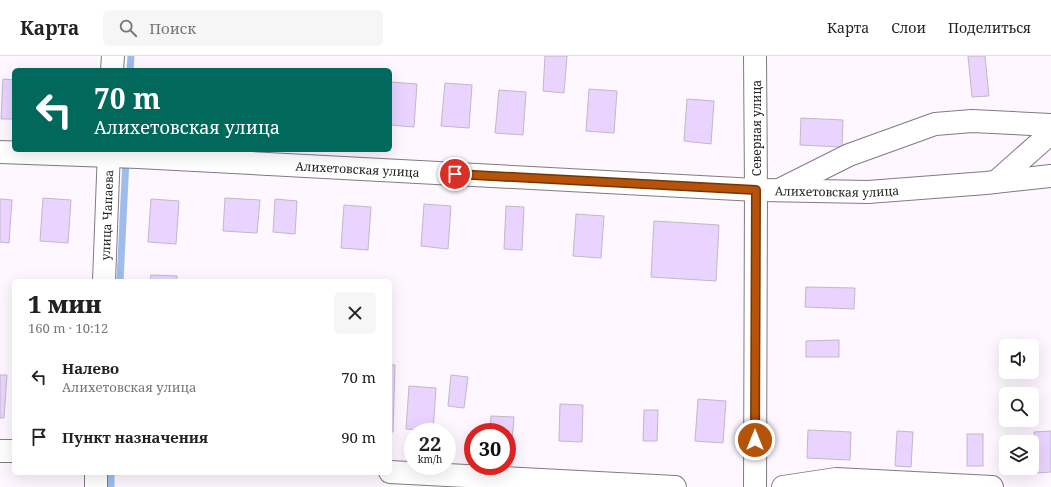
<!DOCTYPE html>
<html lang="ru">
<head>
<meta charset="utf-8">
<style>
	:root { --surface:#fff; --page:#f6f6f6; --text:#222; --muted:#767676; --line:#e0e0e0 }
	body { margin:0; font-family:"Noto Serif",serif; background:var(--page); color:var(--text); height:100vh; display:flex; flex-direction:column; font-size:15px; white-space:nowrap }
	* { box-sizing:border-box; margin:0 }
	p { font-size:13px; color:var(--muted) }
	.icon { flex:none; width:22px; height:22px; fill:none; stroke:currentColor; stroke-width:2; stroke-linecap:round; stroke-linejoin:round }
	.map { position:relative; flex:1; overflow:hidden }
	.side { position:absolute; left:12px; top:223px; width:380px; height:196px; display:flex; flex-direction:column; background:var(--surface); border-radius:6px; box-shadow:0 4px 16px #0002 }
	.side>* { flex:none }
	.guide { position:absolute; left:12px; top:12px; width:380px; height:84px; border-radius:6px; box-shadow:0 4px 16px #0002; background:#00695c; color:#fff; overflow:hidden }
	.buttons { position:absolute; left:999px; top:283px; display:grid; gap:8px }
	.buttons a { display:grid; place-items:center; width:40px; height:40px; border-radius:6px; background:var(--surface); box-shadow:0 4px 16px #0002; font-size:20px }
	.speed { position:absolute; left:404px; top:367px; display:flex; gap:8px; font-size:20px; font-weight:700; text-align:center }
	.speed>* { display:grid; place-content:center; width:52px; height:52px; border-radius:50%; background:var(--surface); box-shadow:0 4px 16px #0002; line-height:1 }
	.speed small { font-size:10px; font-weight:400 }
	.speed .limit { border:6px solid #d22; background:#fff; color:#111 }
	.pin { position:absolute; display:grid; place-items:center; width:34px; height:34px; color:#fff; margin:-17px; border:2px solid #fff; border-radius:50%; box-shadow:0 1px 4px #0007 }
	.me { position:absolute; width:44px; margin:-22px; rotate:0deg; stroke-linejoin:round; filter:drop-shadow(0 0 3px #0008) }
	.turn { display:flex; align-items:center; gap:14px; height:84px; padding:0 16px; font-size:18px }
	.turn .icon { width:52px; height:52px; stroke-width:2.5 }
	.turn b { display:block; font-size:28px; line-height:34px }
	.round { display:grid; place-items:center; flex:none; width:42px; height:42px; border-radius:6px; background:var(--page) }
	.summary { display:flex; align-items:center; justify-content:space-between; height:68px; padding:0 16px }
	h1 { font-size:24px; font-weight:800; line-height:30px }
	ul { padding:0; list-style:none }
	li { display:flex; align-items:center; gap:12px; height:60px; padding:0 16px }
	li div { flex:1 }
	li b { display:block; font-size:15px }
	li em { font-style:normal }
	header { display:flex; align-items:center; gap:24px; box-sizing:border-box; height:56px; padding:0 20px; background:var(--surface); border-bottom:1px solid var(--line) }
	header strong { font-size:19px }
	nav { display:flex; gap:22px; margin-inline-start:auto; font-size:14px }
	.search { width:280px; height:36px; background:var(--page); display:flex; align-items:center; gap:10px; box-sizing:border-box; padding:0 14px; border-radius:6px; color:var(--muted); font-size:15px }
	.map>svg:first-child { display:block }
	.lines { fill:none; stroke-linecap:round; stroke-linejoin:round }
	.stream { stroke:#9dbded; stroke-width:7 }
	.building { fill:#ead4ff; stroke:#c0b8c7 }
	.minor-casing { stroke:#837985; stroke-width:24 }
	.minor { stroke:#fff; stroke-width:22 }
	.route-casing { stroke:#753606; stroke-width:10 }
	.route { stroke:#b45309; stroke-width:7 }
	.labels { text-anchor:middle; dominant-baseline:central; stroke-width:3; stroke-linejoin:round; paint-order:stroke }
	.street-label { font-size:12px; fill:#252126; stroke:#fff }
</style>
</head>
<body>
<header>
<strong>Карта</strong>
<div class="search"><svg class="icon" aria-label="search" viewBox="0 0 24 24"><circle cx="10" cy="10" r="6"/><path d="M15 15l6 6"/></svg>Поиск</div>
<nav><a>Карта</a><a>Слои</a><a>Поделиться</a></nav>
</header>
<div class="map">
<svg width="1051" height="431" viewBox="0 0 1051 431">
	<rect width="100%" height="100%" fill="#fef7ff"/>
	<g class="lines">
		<g class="stream">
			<polyline points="130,14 131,0"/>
			<polyline points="120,225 126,103"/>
			<polyline points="111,431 111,417"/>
		</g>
	</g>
	<g class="building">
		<polygon points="545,0 567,0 564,37 543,35"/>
		<polygon points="968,0 985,0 989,40 972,41"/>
		<polygon points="3,23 14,24 14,63 1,63"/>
		<polygon points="390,26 417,28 414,71 390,69"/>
		<polygon points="445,27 472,29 469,72 441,70"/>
		<polygon points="589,33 617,35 614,77 586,75"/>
		<polygon points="499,34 526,36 523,79 495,77"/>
		<polygon points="687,43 714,45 711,88 684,85"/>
		<polygon points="801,62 843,64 842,91 800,89"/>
		<polygon points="43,142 71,144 68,187 40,185"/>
		<polygon points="225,142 260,144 257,177 223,175"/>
		<polygon points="0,143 12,144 9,187 0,186"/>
		<polygon points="151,143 179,145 176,188 148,186"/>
		<polygon points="275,143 297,145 295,178 273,176"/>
		<polygon points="424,148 451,150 448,193 421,190"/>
		<polygon points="344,149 371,151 368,194 341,192"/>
		<polygon points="506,150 524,151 522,194 504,193"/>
		<polygon points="576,158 604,160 601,202 573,200"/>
		<polygon points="654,165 719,169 716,225 651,221"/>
		<polygon points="151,219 177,220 177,225 150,225"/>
		<polygon points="806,231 855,232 854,253 805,251"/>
		<polygon points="839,284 839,301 806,301 806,285"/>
		<polygon points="390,309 395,309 393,376 390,376"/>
		<polygon points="0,319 7,319 4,362 0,362"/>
		<polygon points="451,319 468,321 464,352 448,350"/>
		<polygon points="409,330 436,332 433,375 406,373"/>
		<polygon points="698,343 726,345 723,387 695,385"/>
		<polygon points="560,348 583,349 582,386 559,385"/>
		<polygon points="644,354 658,354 657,385 643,385"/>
		<polygon points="491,360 514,361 512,384 507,384 507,376 490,376"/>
		<polygon points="808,374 851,376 850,404 807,402"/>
		<polygon points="897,375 913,376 911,411 895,410"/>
		<polygon points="1051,375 1051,416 1037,417 1034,376"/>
		<rect x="967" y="378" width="16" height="32"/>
	</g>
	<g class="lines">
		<g class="minor-casing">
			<g id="minor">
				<polyline points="112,14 113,0"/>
				<path id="s1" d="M0 96 138 101 756 134 868 136 986 127 1051 120"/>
				<polyline points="997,125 1051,77"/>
				<polyline points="781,133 849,99 935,68 972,65 1051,69"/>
				<path id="s2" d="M104 225 109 94"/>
				<polyline points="0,395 14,395"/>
				<polyline points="390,416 675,431"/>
				<polyline points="96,431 96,417"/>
				<polyline points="755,431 756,134 755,0"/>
				<polyline points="783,431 836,423 992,431"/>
			</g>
		</g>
		<use href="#minor" class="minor"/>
	</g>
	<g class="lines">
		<g class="route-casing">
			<polyline id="route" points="455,118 756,134 755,384"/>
		</g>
		<use href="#route" class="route"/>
	</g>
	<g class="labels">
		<g class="street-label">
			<text transform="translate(756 72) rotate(-90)">Северная улица</text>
			<text stroke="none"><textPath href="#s1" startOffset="358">Алихетовская улица</textPath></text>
			<text stroke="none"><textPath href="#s1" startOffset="838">Алихетовская улица</textPath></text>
			<text stroke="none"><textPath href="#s2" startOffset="66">улица Чапаева</textPath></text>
		</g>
	</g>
</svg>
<div class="buttons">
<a><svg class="icon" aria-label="sound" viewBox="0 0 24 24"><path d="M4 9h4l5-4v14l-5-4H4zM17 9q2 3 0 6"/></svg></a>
<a><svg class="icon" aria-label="search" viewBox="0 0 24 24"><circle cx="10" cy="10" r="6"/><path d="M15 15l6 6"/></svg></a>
<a><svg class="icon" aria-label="layers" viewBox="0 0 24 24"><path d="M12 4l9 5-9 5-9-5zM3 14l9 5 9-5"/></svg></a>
</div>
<div class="speed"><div>22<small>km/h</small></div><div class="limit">30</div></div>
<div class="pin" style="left:455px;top:118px;background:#d93025"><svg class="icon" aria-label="arrive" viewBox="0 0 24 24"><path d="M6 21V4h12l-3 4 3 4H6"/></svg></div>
<svg class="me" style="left:755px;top:384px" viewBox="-20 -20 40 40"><circle r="17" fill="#b45309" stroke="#fff" stroke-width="3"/><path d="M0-11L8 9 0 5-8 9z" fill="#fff"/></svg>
<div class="guide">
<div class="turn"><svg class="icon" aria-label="left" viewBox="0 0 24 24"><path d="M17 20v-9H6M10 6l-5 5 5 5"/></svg><div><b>70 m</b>Алихетовская улица</div></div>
</div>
<section class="side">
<div class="summary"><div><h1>1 мин</h1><p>160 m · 10:12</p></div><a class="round"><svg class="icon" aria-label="close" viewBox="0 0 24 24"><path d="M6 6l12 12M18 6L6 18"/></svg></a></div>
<ul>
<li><svg class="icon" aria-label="left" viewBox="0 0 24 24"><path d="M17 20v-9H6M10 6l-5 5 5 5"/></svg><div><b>Налево</b><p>Алихетовская улица</p></div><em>70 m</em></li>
<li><svg class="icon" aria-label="arrive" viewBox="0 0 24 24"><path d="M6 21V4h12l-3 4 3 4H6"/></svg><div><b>Пункт назначения</b></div><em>90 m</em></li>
</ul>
</section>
</div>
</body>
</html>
